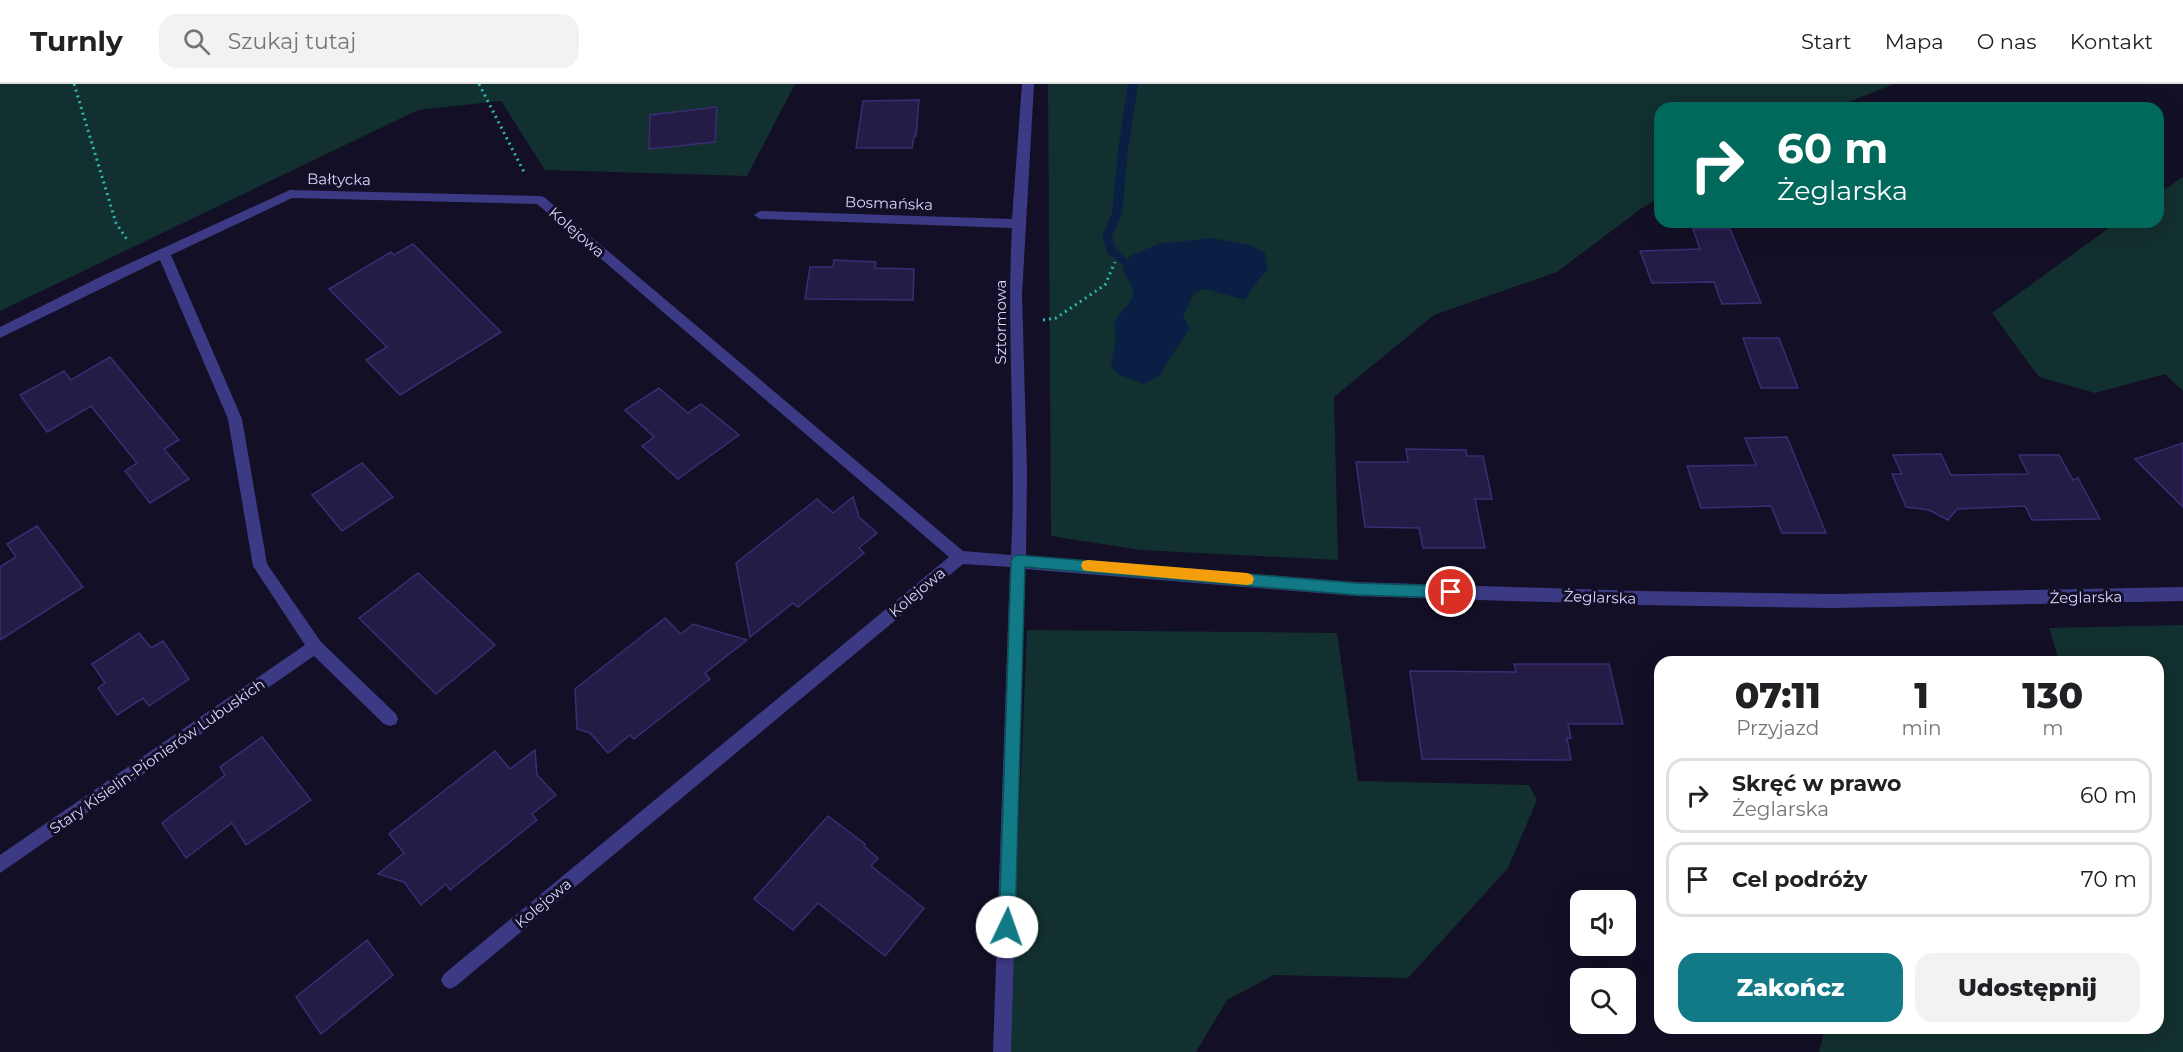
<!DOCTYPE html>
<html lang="pl">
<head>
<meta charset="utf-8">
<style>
	:root { --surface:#fff; --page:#f2f2f2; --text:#202124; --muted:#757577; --line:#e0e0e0; --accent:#127987 }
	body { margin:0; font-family:Montserrat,sans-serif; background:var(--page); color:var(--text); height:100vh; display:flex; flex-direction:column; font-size:22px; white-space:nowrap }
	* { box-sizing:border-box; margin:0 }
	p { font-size:20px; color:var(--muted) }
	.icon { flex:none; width:33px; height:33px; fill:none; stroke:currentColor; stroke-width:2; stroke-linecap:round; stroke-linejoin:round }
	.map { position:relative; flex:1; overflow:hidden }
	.details { position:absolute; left:1654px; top:572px; width:510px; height:378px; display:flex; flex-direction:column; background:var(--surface); border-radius:18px; box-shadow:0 6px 24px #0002 }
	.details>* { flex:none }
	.guide { position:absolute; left:1654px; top:18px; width:510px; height:126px; border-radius:18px; box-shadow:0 6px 24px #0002; background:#00695c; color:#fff; overflow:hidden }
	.buttons { position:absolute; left:1570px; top:806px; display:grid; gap:12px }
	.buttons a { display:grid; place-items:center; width:66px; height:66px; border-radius:12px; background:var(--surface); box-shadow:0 6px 24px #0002; font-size:30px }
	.pin { position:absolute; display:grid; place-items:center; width:51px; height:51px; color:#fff; margin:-26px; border:3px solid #fff; border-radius:50%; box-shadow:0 2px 6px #0007 }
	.me { position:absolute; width:66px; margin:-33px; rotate:3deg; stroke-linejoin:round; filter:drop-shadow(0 0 4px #0008) }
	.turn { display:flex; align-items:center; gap:21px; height:126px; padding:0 24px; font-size:27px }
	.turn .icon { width:78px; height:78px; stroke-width:2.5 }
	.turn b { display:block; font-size:42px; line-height:51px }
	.eta { display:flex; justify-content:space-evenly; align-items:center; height:102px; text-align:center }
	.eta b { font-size:36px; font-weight:800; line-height:42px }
	.cta { display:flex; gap:12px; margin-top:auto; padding:12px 24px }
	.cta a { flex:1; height:69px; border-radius:18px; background:var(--accent); color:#fff; font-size:24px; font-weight:800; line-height:69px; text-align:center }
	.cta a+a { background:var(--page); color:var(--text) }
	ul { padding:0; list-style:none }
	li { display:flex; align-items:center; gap:18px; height:75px; margin:0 12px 9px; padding:0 12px; border:3px solid var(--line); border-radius:18px }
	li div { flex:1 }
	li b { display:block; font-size:22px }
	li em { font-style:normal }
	header { display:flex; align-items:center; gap:36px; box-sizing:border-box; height:84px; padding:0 30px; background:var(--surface); border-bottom:2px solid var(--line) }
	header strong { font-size:28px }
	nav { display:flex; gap:33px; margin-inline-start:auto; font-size:21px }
	.search { width:420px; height:54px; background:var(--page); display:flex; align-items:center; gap:15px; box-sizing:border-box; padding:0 21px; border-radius:18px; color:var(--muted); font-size:22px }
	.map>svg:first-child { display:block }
	.green { fill:#12302f }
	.water { fill:#0a1f44 }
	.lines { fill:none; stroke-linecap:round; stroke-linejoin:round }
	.stream { fill:#0a1f44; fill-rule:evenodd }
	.building { fill:#241b47; stroke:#3b2d73; stroke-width:1.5 }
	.path { stroke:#2fb8b0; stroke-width:3; stroke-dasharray:2 4; stroke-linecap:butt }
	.minor { fill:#3d3a85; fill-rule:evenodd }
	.route { fill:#127987; stroke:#0c4f58; stroke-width:1.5 }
	.slow { fill:#f59e0b }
	.labels { text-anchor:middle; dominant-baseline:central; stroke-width:6; stroke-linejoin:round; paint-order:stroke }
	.street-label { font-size:15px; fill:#d9d4ff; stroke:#130f26 }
</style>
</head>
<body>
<header>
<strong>Turnly</strong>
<div class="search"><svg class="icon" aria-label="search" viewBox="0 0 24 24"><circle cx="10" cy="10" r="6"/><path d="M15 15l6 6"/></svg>Szukaj tutaj</div>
<nav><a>Start</a><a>Mapa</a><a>O nas</a><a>Kontakt</a></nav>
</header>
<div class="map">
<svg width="2183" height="968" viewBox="0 0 2183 968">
	<rect width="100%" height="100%" fill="#130f26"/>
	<g class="green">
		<polygon points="0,0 795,0 747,92 545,86 501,17 418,26 0,227"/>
		<polygon points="1048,0 1894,0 1834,24 1660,24 1660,113 1642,124 1557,188 1434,231 1334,313 1338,476 1141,466 1051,452"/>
		<polygon points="2183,93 2183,307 2165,290 2095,309 2039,293 1992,229 2117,138 2158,138 2159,109"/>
		<polygon points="2183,541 2183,968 1819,968 1825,944 2158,944 2158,578 2059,577 2049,544"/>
		<polygon points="1027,546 1337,549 1358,697 1529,701 1537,716 1508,784 1408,894 1274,891 1227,916 1196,968 1009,968"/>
	</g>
	<path class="water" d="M1212 154 1251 161 1265 169 1268 186 1259 195 1245 216 1205 205 1194 209 1183 232 1189 244C1182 260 1168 272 1162 290L1144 300 1119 291 1111 283 1116 253 1114 239C1130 213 1144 217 1122 186L1130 172 1158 160Z"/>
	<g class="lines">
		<polygon class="stream" points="1128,0 1138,0 1128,66 1122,129 1112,153 1116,165 1131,179 1126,183 1108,170 1102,153 1112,129 1118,66"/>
	</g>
	<g class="building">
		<polygon points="919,16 916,52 914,52 912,64 856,64 863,17"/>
		<polygon points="717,23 715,58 649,65 650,31"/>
		<polygon points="1693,145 1730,145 1761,219 1722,220 1714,198 1652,199 1640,167 1700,165"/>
		<polygon points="413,160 501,248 400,311 366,276 387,263 329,205 391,168 394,171"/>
		<polygon points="834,176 876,178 875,184 914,185 913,216 805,215 810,183 833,183"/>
		<polygon points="1743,254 1779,254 1798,304 1761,304"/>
		<polygon points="110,273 179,356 164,365 189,395 150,419 125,387 137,379 91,322 47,348 20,311 64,287 71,296"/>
		<polygon points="659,304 688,329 701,320 739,351 678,395 642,362 654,353 625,326"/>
		<polygon points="1787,353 1826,449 1782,449 1771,422 1701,424 1687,382 1756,381 1745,354"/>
		<polygon points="2183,359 2183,423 2135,375"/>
		<polygon points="1406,365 1466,366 1467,372 1483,372 1492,415 1475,415 1485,464 1423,464 1419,444 1365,443 1356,378 1408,378"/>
		<polygon points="1941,370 1951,391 2028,390 2019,371 2059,371 2073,396 2078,394 2100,435 2032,436 2025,422 1957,425 1948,436 1929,426 1906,423 1892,390 1902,390 1893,371"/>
		<polygon points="362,379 393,413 342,447 312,411"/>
		<polygon points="853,413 859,433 877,449 859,464 864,469 798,523 793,519 750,553 736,479 817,415 833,429"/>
		<polygon points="37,442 83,503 0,556 0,483 16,473 7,460"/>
		<polygon points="418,489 495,561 436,610 359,534"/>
		<polygon points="665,534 681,550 693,540 747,556 705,589 710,595 634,655 630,651 608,669 590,649 577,645 575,605"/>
		<polygon points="139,549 151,564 163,557 189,595 149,622 143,614 117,631 98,604 105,599 92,580"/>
		<polygon points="1514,580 1609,580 1623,640 1568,640 1571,654 1567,654 1571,676 1422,675 1410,587 1516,588"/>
		<polygon points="262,653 311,716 246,761 232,739 186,774 162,739 225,691 220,683"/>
		<polygon points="535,666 537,691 556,711 532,730 537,736 450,806 446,800 421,821 404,798 378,790 404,769 389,750 495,667 510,685"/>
		<polygon points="828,732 865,760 864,762 878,774 871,782 924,824 885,872 818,819 793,846 754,815"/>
		<polygon points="367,856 393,891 321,950 296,913"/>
	</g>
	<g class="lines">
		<g class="path">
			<polyline points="74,0 116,139 128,157"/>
			<polyline points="479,0 525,90"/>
			<polyline points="1043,236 1056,234 1105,201 1115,178"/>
		</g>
		<path class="minor" d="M1022 0H1034L1022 211 1027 388 1026 472 1356 498 1640 507 1834 510 2183 503V517L1834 524 1640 521 1356 512 1025 485 1011 968H993L1010 483 963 480 456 902 450 905 444 902 441 896 444 890 949 473 537 120 292 114 171 171 242 335 267 480 321 558 396 630 398 635 396 640 390 642 384 640 314 572 0 789V771L305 561 253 482 228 335 160 176 0 254V243L104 191 290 106 540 112 544 113 963 467 1011 471C1017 362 1006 253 1012 144L760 135 754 131 760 127 1012 135Z"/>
	</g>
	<polygon class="route" points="1018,471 1356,499 1451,502 1456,504 1458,508 1456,512 1451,514 1356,511 1025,483 1015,843 1013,849 1007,851 1002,849 999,843 1011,477 1013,473"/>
	<polygon class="slow" points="1088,476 1247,489 1252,491 1254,495 1252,500 1247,501 1088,487 1083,486 1081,481 1083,477"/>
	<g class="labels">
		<g class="street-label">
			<text transform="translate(339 95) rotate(1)">Bałtycka</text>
			<text transform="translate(889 119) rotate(2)">Bosmańska</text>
			<text transform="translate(577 148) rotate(41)">Kolejowa</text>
			<text transform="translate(1000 238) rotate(-90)">Sztormowa</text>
			<text transform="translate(917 508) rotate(-40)">Kolejowa</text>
			<text transform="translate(1600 513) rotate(2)">Żeglarska</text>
			<text transform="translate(2086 513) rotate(-1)">Żeglarska</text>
			<text transform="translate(157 672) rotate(-35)">Stary Kisielin-Pionierów Lubuskich</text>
			<text transform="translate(543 819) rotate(-40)">Kolejowa</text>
		</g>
	</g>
</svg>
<div class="buttons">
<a><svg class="icon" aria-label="sound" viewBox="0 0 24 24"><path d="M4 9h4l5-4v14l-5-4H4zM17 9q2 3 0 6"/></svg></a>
<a><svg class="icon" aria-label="search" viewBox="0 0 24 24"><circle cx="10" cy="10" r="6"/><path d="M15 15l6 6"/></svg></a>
</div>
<div class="pin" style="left:1451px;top:508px;background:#d93025"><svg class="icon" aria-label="arrive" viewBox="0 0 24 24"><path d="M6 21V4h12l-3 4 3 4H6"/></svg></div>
<svg class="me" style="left:1007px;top:843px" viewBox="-20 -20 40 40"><circle r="19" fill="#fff"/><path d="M0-13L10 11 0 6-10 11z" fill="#127987"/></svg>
<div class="guide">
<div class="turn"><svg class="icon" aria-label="right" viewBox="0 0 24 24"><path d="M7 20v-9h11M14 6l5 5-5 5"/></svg><div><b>60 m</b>Żeglarska</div></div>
</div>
<section class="details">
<div class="eta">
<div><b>07:11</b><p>Przyjazd</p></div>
<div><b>1</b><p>min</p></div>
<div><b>130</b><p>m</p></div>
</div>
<ul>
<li><svg class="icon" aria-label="right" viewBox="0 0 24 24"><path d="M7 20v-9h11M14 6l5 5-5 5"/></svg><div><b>Skręć w prawo</b><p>Żeglarska</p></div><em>60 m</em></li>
<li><svg class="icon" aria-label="arrive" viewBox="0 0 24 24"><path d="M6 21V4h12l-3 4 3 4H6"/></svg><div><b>Cel podróży</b></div><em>70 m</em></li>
</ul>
<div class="cta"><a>Zakończ</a><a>Udostępnij</a></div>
</section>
</div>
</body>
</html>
